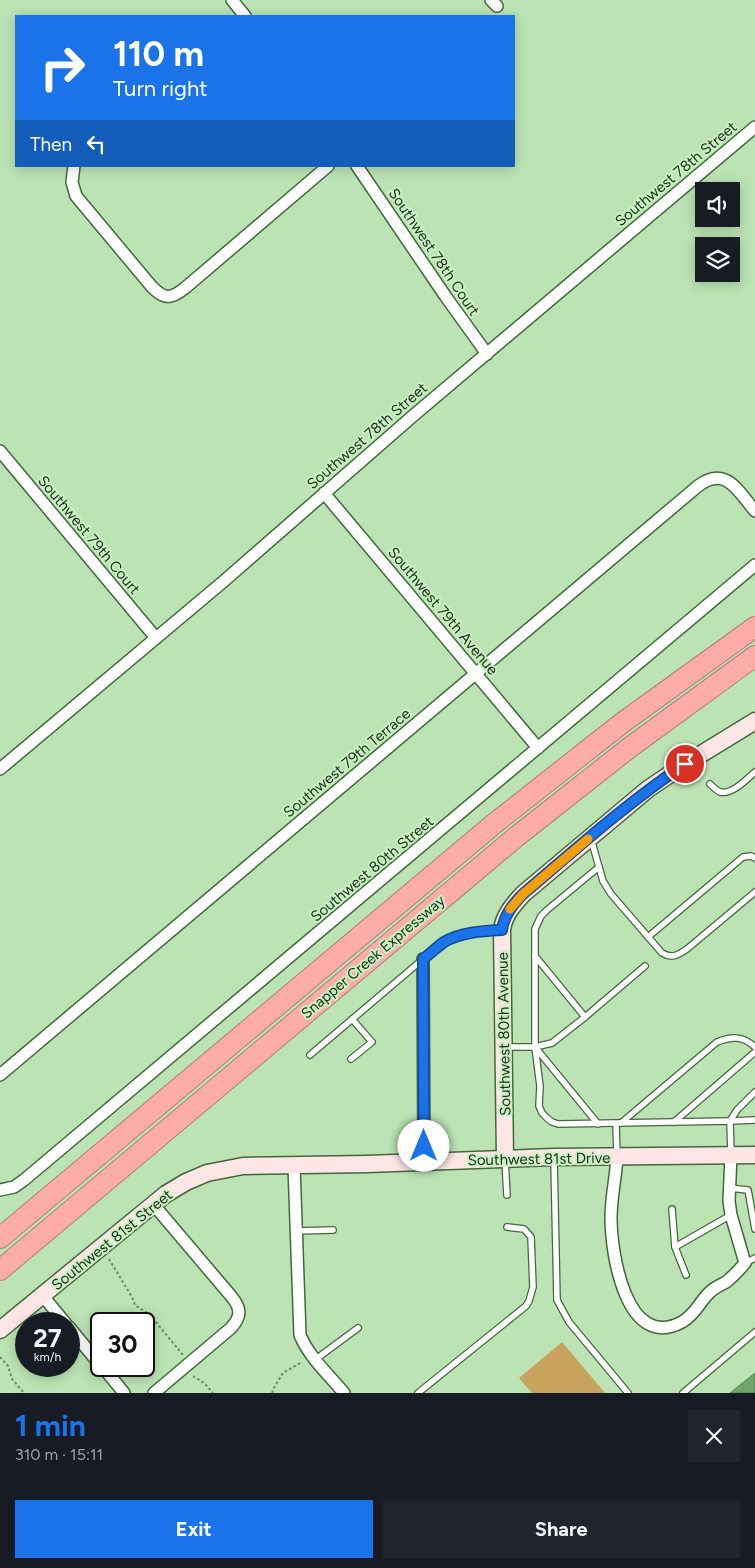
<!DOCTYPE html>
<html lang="en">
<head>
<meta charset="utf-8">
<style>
	:root { --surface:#171b24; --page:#20242c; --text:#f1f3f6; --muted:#9ea1a6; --accent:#1a73e8 }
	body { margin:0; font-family:Figtree,sans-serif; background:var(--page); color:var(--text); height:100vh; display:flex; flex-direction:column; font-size:19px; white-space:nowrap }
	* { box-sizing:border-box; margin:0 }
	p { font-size:16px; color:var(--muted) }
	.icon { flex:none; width:28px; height:28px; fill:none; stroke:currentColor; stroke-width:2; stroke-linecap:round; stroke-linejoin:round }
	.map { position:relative; height:1393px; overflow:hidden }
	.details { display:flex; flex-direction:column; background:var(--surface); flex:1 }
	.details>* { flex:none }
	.banner { position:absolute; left:15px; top:15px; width:500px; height:152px; border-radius:0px; box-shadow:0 2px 12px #0003; background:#1a73e8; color:#fff; overflow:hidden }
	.tools { position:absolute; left:695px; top:182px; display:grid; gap:10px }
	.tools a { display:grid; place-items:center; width:45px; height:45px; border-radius:0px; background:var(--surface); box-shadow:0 2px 12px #0003; font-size:25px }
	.speed { position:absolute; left:15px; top:1312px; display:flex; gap:10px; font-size:25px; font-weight:700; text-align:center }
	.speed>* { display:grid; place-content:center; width:65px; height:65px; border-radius:50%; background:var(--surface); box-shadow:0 2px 12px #0003; line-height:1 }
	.speed small { font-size:12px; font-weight:400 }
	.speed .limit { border:2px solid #111; border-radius:8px; background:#fff; color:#111 }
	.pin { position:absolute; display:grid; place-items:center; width:42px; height:42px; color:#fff; margin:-21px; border:2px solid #fff; border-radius:50%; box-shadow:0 1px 5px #0007 }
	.me { position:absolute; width:55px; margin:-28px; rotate:0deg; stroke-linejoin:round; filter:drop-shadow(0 0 4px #0008) }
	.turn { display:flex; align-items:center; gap:18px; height:105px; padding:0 15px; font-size:22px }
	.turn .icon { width:65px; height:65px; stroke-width:2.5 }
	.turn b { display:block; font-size:35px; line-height:42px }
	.then { display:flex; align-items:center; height:48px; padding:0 15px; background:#0003; gap:10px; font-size:19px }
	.round { display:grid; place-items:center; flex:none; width:52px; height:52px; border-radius:0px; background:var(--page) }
	.summary { display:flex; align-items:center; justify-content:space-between; height:85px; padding:0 15px }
	h1 { font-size:30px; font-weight:700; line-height:38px; color:var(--accent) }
	.cta { display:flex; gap:10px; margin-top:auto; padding:10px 15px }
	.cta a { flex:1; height:58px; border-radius:0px; background:var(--accent); color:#fff; font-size:20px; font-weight:700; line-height:58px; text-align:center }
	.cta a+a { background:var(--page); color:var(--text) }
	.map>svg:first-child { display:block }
	.green { fill:#c9a35d }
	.water { fill:#70a667; stroke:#578150 }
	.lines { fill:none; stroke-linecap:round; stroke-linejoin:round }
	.lane-casing { stroke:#44673e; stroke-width:8 }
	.street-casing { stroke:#44673e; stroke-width:14 }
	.secondary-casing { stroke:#44673e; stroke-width:19 }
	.highway-casing { stroke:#af7f78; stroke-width:22 }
	.path { stroke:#6b8767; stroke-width:2; stroke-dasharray:2.5 2.5; stroke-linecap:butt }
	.lane { stroke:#fff; stroke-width:5.5 }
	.street { stroke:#fff; stroke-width:11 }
	.secondary { stroke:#ffe6e6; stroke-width:16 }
	.highway { stroke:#feacaa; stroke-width:20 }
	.route-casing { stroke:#114b97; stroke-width:12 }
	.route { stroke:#1a73e8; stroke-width:9 }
	.slow { stroke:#f59e0b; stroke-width:9 }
	.labels { text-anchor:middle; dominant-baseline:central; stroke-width:4; stroke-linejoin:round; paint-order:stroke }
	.street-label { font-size:15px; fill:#1c2b1a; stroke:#c8f1c1 }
</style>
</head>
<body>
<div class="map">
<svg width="755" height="1393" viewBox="0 0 755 1393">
	<rect width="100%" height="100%" fill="#bbe3b4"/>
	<polygon class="green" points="562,1342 605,1393 532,1393 519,1378"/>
	<polygon class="water" points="755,1373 755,1393 730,1393"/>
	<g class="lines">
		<g class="lane-casing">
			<g id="lane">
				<path d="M710 784C713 787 716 790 720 792 732 795 747 779 755 772"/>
				<path d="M591 839 603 881 611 894 662 953C672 959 678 955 687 949L755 892"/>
				<polyline points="599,867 547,910 541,916 535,929 535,1047 540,1086 539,1106 542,1113 547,1118 552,1122 558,1124 730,1121 731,1154"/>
				<polyline points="648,937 743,857 751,856 755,858"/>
				<polyline points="535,956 585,1017"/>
				<polyline points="505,1047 535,1047 598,1124"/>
				<polyline points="535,1047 552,1043 585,1017 645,966"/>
				<path d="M310 1055 442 943C460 933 480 931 500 930"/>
				<polyline points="351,1059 372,1042 352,1019"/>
				<polyline points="730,1121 737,1110 755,1092"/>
				<polyline points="730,1121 755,1120"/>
				<polyline points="674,1122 755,1052"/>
				<path d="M621 1123 717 1042C732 1036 743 1036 755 1047"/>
				<polyline points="616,1124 617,1155"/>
				<polyline points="554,1159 557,1300 569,1322 628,1393"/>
				<polyline points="505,1160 507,1195"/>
				<polyline points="729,1188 748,1190 755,1229"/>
				<polyline points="672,1209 675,1247 686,1275"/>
				<polyline points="295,1231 333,1230"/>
				<polyline points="675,1247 731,1215"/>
				<polyline points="745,1263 755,1258"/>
				<polyline points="316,1359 358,1328"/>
				<polyline points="418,1393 526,1306 529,1301 533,1287 531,1237 524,1229 507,1227"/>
				<polyline points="683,1393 755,1332"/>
			</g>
		</g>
		<g class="street-casing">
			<g id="street">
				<polyline points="232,0 245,16"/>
				<polyline points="491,0 497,6"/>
				<path d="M74 166 72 182 76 196 152 287C165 300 171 299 185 288L328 166"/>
				<polyline points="357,166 446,297 487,354"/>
				<polyline points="0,451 156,638"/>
				<polyline points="324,493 538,748"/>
				<polyline points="0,769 224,581 414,415 755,127"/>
				<polyline points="423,959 424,1162"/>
				<path d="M0 1075 698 486C726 465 738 491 755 511"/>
				<path d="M617 1157C616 1177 611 1197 611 1218 611 1253 626 1352 682 1322 697 1313 699 1302 710 1292 715 1287 721 1285 726 1282 734 1276 739 1270 745 1263L731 1215 729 1201 731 1155"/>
				<path d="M294 1166 300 1335C309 1357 329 1375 344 1393"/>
				<polyline points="0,1190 14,1187 24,1180 755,565"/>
				<path d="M153 1204 231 1296C241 1308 242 1316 231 1328L154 1393"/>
				<polyline points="43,1296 66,1324"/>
				<polyline points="69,1327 101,1366"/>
				<polyline points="102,1366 124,1393"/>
			</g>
		</g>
		<g class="secondary-casing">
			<g id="secondary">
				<path d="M505 1159 502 930C504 915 513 905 523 894L648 789 685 764 755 721"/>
				<polyline points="0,1330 166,1194 186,1182 207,1173 243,1166 367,1164 554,1157 755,1155"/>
			</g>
		</g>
		<g class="highway-casing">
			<g id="highway">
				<polyline points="0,1238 495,823 622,723 755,627"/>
				<polyline points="0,1270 516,837 629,748 755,656"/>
			</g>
		</g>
		<g class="path">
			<polyline points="109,1259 132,1297 135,1305 150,1315 183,1355"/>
			<polyline points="0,1357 8,1366 12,1379 24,1393"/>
			<polyline points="193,1376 204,1383 213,1393"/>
			<polyline points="272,1393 275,1386 283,1373 302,1362"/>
		</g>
		<use href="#lane" class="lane"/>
		<use href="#street" class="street"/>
		<use href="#secondary" class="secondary"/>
		<use href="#highway" class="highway"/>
	</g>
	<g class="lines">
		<g class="route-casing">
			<path id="route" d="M424 1146 423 959C430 954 437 947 444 942 461 932 483 931 502 930 504 915 513 904 523 894 576 849 627 803 685 764"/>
		</g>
		<use href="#route" class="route"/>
		<polyline class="slow" points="510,909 523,894 588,839"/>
	</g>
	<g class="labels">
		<g class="street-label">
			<text transform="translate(676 174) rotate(-40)">Southwest 78th Street</text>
			<text transform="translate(434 252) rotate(56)">Southwest 78th Court</text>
			<text transform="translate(367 436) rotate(-41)">Southwest 78th Street</text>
			<text transform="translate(89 535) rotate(50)">Southwest 79th Court</text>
			<text transform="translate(443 611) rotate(50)">Southwest 79th Avenue</text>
			<text transform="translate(347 763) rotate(-40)">Southwest 79th Terrace</text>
			<text transform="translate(372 869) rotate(-40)">Southwest 80th Street</text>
			<text transform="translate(373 957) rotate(-40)">Snapper Creek Expressway</text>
			<text transform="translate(504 1034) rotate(-91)">Southwest 80th Avenue</text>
			<text transform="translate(539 1159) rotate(-1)">Southwest 81st Drive</text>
			<text transform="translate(112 1240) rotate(-39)">Southwest 81st Street</text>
		</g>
	</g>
</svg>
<div class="tools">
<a><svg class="icon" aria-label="sound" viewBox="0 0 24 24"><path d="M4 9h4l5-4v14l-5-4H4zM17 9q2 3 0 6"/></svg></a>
<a><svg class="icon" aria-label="layers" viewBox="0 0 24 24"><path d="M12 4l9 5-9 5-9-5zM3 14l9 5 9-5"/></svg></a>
</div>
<div class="speed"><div>27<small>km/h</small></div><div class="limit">30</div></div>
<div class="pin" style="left:685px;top:764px;background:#d93025"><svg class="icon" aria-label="arrive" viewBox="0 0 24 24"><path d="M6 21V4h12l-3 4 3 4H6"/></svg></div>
<svg class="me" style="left:424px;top:1146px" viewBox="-20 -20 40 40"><circle r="19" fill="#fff"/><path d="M0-13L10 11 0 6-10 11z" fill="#1a73e8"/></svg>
<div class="banner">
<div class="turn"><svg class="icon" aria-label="right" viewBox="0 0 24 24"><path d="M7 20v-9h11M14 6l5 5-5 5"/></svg><div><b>110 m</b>Turn right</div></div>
<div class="then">Then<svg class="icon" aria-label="left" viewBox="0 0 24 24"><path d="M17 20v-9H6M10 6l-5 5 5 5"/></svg></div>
</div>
</div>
<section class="details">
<div class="summary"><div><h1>1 min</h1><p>310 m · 15:11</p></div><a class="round"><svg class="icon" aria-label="close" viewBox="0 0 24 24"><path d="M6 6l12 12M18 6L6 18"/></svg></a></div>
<div class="cta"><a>Exit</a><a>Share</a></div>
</section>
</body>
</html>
